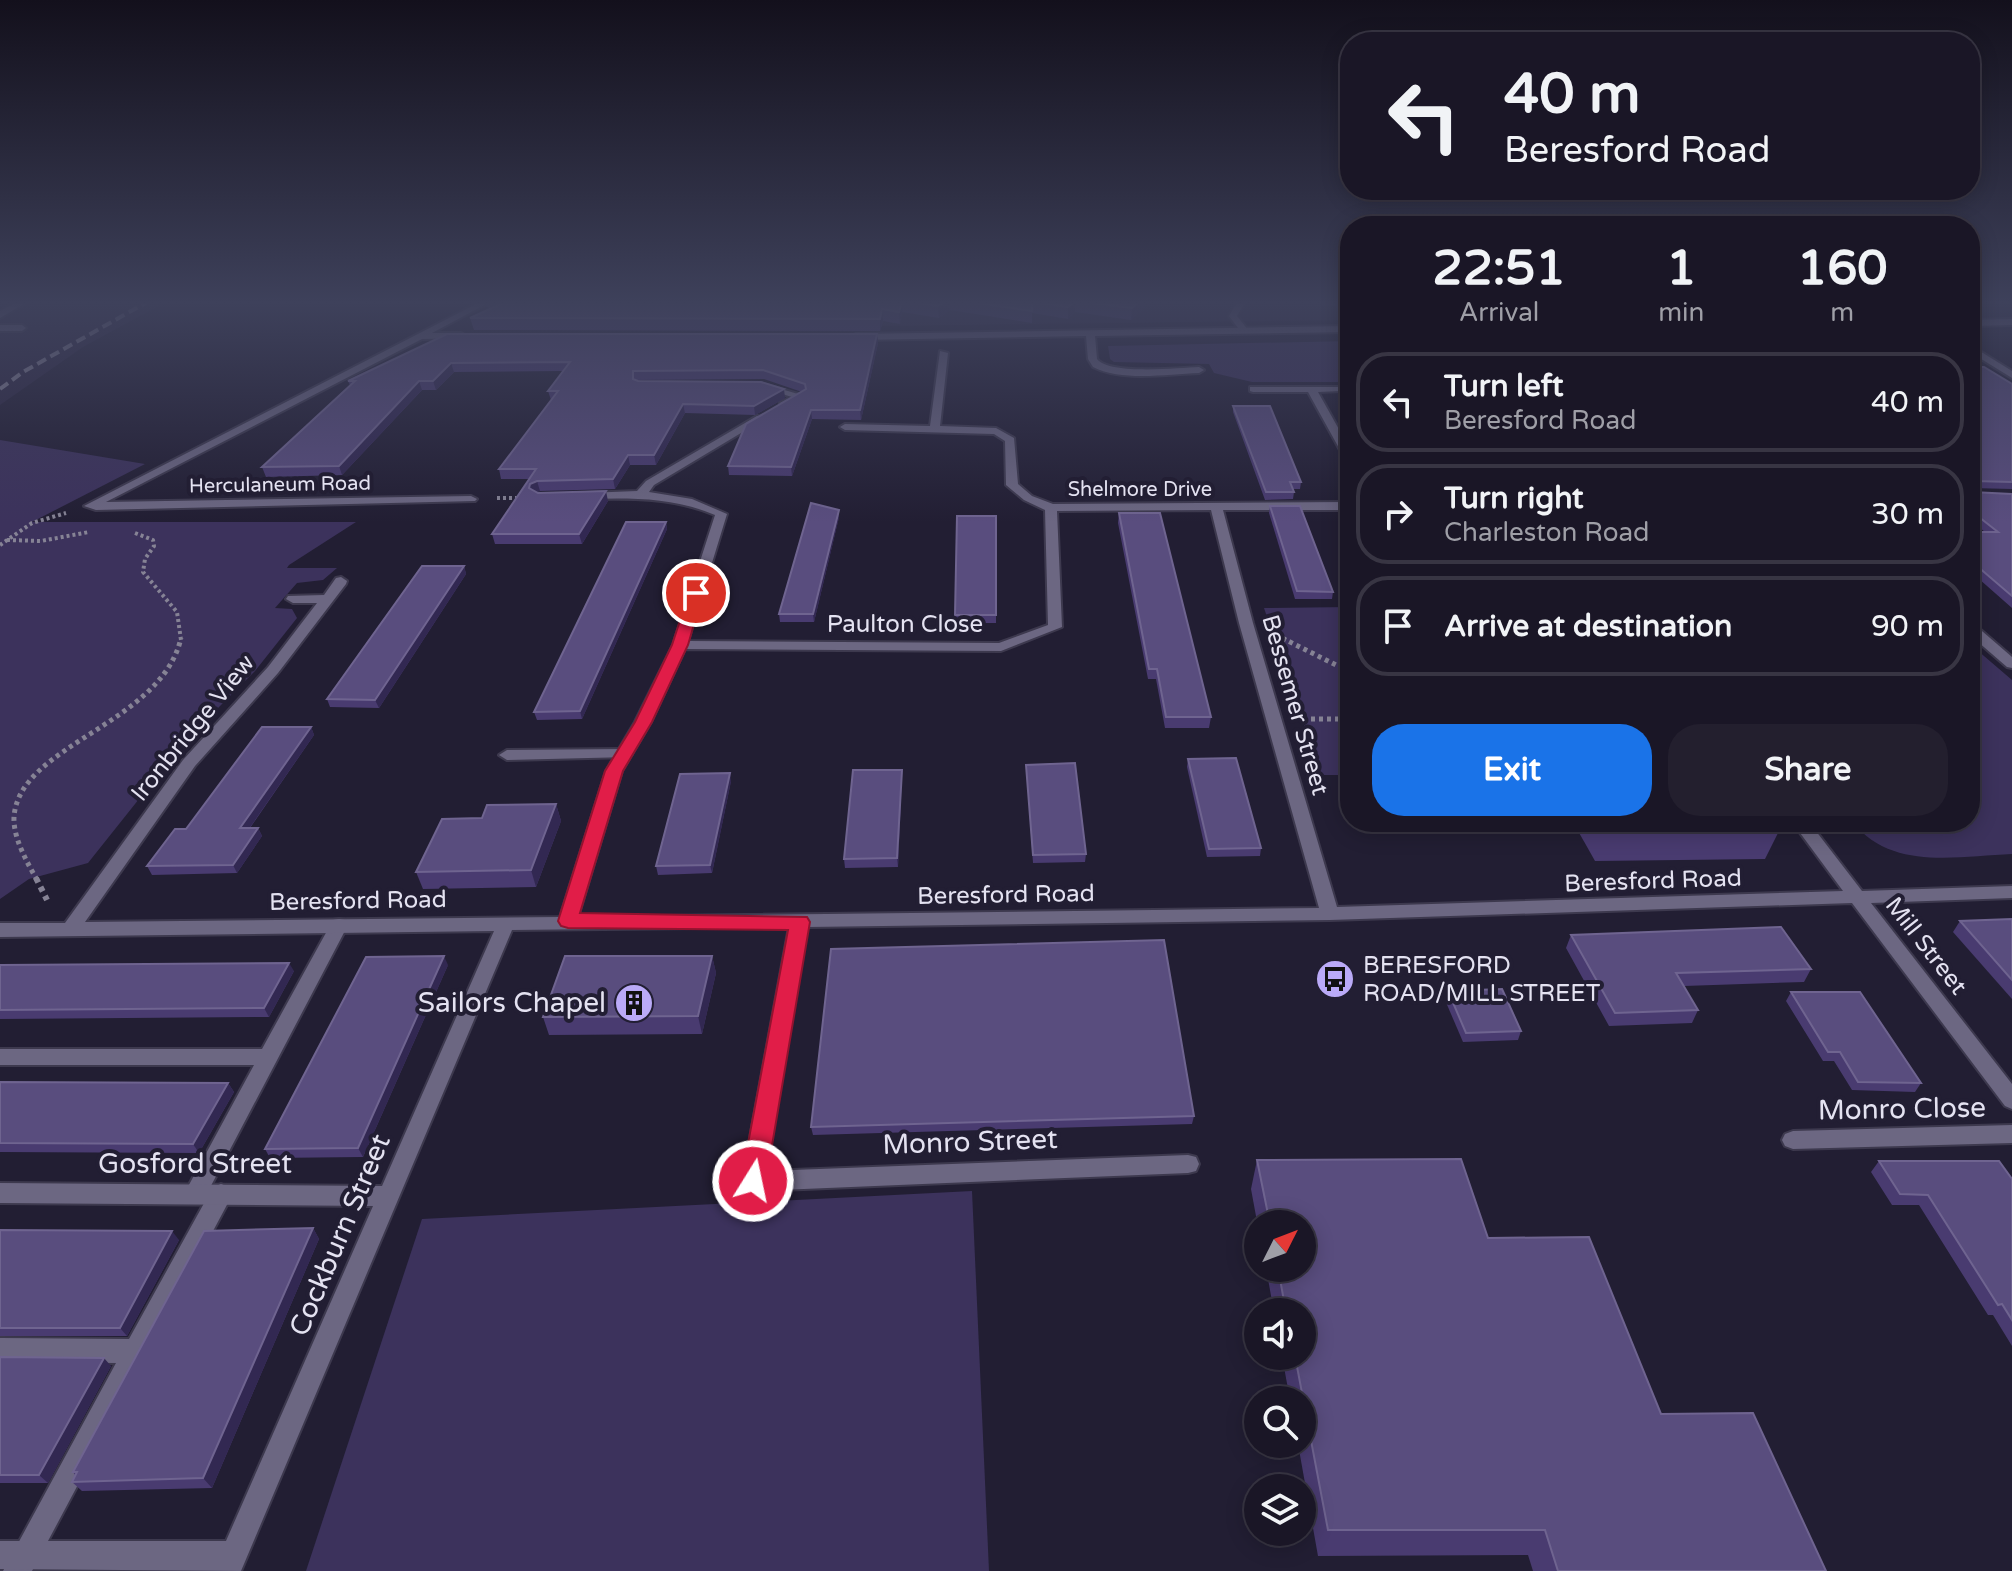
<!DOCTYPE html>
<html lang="en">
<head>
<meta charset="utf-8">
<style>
	:root { --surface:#1a1626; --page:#231f2e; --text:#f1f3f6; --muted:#9f9fa7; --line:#383543; --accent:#1a73e8 }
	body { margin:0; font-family:"Varela Round",sans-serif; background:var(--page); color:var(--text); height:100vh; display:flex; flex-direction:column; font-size:30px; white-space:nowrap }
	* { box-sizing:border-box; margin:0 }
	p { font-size:26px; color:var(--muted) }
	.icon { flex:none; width:44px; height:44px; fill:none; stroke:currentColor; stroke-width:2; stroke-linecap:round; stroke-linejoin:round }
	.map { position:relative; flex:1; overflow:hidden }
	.panel { position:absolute; left:1340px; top:216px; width:640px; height:616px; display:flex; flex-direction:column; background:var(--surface); border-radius:32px; box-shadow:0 4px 20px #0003,0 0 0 2px var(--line) }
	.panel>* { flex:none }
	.guide { position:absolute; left:1340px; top:32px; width:640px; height:168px; border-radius:32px; box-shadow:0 4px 20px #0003,0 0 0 2px var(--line); background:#1a1626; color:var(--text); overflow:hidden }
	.needle { width:52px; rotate:48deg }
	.fabs { position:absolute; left:1244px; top:1210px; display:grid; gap:16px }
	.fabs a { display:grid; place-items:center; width:72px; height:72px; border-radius:50%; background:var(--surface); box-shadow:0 4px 20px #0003,0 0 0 2px var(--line); font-size:40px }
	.pin { position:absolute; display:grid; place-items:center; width:68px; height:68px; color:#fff; margin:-34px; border:4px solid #fff; border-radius:50%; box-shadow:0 2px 8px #0007 }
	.me { position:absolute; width:88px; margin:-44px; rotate:10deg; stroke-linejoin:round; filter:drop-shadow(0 0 6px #0008) }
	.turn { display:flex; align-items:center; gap:28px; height:168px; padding:0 32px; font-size:36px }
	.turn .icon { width:104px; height:104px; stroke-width:2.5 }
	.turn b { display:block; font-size:56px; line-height:68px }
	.eta { display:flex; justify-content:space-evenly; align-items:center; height:136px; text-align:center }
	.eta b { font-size:48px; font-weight:700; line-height:56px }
	.button { display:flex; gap:16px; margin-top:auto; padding:16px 32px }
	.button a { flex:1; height:92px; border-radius:32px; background:var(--accent); color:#fff; font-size:32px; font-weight:700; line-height:92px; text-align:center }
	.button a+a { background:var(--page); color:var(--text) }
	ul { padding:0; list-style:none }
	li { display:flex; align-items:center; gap:24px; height:100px; margin:0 16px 12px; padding:0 16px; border:4px solid var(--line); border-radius:32px }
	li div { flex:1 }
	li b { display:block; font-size:30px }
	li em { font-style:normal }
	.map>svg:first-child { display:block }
	.built { fill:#2d2742 }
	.green { fill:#3c325c }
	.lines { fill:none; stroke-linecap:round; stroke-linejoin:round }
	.lane-casing { stroke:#3d394e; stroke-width:4 }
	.street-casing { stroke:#3d394e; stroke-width:4 }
	.path-far2 { stroke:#868395; stroke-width:4; stroke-dasharray:3 3; stroke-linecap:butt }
	.path-far1 { stroke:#868395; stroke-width:5; stroke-dasharray:4 4; stroke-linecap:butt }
	.path { stroke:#868395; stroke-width:6; stroke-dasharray:5 5; stroke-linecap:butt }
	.lane { fill:#6c6782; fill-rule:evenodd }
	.street { fill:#6c6782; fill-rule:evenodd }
	.rail { stroke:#8c899b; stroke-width:4; stroke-dasharray:10 5; stroke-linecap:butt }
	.wall { fill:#493b70 }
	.shaded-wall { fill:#322852 }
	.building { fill:#594d7e; stroke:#6f6490; stroke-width:2 }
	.route { fill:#e11d48; stroke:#92132f; stroke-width:2 }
	.labels { text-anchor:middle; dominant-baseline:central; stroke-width:8; stroke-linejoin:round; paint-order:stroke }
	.far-street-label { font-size:20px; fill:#e4e2f1; stroke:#221e33 }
	.street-label { font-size:24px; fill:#e4e2f1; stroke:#221e33 }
	.poi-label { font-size:24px; fill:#e4e2f1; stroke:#221e33; text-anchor:start }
	.near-poi-label { font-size:28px; fill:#e4e2f1; stroke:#221e33; text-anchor:end }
	.near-street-label { font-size:28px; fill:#e4e2f1; stroke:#221e33 }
</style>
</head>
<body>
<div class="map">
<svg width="2012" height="1571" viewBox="0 0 2012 1571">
	<rect width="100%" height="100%" fill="#221e33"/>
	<g class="built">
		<polygon points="0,302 166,302 83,347 0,405"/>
		<polygon points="884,302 1350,302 1350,320 879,326"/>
	</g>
	<g class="green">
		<polygon points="1350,341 1350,391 1342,382 1252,382 1214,373 1209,364 1114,362 1110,359 1108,346"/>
		<polygon points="0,440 145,464 32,522 356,522 289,565 287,568 337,568 323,580 297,583 275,608 292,609 297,618 255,671 186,740 88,863 29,879 0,899"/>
		<polygon points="1350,607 1350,775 1321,775 1264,608"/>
		<path d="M1970 644 2012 680V854C1957 856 1891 871 1853 822H1970Z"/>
		<polygon points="972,1191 989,1571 306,1571 422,1219"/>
	</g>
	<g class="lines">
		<g class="lane-casing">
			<g id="lane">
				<polygon points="17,302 27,302 0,318 0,311"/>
				<polygon points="1237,302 1245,302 1237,316 1248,330 1247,332 1241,332 1229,316"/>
				<polygon points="0,325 22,325 26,328 22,331 0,331"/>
				<polygon points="624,749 632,754 629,757 507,760 499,755 507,750"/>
				<polygon points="339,919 345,920 348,925 203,1201 195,1204 187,1201 184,1194 254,1065 0,1065 0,1049 262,1049 333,920"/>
				<polygon points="221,1184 229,1187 232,1194 229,1201 32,1571 3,1571 116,1363 0,1362 0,1338 129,1339 213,1187"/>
			</g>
		</g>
		<g class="street-casing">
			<g id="street">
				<polygon points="480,302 490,302 432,333 460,333 463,334 463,338 422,339 106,502 471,496 477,499 475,501 96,510 84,506"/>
				<polygon points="2012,319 2012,325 1970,326 1970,320"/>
				<path d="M1350 326V332L1095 336 1097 359C1109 375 1178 368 1199 367L1204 370 1199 373C1167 374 1123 382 1093 367L1088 359 1086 336 856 340 851 337 856 334Z"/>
				<polygon points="1970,345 2012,371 2012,378 1970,352"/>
				<path d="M940 351 948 353 940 426 996 428 1014 438 1018 484 1032 496 1053 504 1350 502V510H1223L1253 623 1337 907 1843 891 1792 822H1809L1862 891 2012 886V898L1871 903 2012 1084V1109L2005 1106 1852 903 1330 920 807 927 766 1171 1188 1155 1196 1157 1199 1164 1196 1171 1188 1173 753 1191 745 1188 742 1181 789 927 512 930 241 1571 0 1569V1541H226L373 1206 0 1203V1183L382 1186 494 931 0 937V923H65L183 760 268 667 317 603H293L286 599 288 596 324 595 336 578 341 577 347 581 346 584 278 673 195 766 85 922 560 917 606 771 635 722 673 645 715 515C673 497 631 498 586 499L580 496 586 493 637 491 646 481 757 416 766 418 654 485 649 492 692 499 727 514 688 641 999 643 1048 625 1045 510 1024 500 1006 485 1005 441 994 434 845 430 840 427 845 424 930 426ZM1211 510 1239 623 1319 908 578 917 622 771 651 722 685 649 1001 651 1062 627 1057 511Z"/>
				<polygon points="760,383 805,396 788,407 780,407 780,403 792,397 760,387"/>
				<polygon points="1250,387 1341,387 1341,391 1318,392 1350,449 1350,462 1345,459 1308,392 1253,392 1250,391"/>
				<polygon points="1970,624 1975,625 2012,657 2012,668 2007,667 1970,635"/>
				<polygon points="2012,1125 2012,1143 1793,1149 1785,1146 1782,1140 1785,1134 1793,1131"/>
			</g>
		</g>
		<g class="path-far2">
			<polyline points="497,498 523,498"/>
			<polyline points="135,533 153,540 154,546 145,559 143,572 177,612 181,640"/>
			<polyline points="7,540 41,541 89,532"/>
			<polyline points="0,545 32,523 66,513"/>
			<polyline points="1280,637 1286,640"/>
		</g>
		<g class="path-far1">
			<polyline points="1282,638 1350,672"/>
			<polyline points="1303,719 1350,719"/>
			<path d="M37 880C27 862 13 838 14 817 19 744 161 725 181 638"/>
		</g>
		<polyline class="path" points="36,878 47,900"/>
		<use href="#lane" class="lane"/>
		<use href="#street" class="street"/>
		<polyline class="rail" points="0,389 23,372 147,302"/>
	</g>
	<g class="wall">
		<polygon points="485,302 1151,302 1131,320 1075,312 1068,319 1032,313 1032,323 950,310 939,318 902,312 900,324 883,321 880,331 474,330 470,318 491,308 486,307"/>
		<polygon points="1303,302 1350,302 1350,308"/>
		<polygon points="447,334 877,334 878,343 861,420 812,419 792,476 729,475 728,466 802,392 764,379 636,380 785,398 755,415 685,413 656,465 630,465 615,489 540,491 537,492 608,501 582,544 495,544 492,534 529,479 501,479 499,469 551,400 548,391 563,371 454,372 436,390 422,390 342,475 266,477 262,467 350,385 348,381"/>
		<polygon points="1970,358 1971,367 2012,384 2012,489 1971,488 1972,492 2012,494 2012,608 1970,571 1970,532 1985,532 1970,520"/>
		<polygon points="1233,406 1301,482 1300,489 1293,489 1294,492 1293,499 1265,500 1233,412"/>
		<polygon points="1270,506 1333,592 1332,599 1295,599 1269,513"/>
		<polygon points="1119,513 1211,717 1209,728 1165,728 1156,679 1148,679 1118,523"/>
		<polygon points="996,516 996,623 955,623 955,615"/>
		<polygon points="839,517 814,622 780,622 779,614"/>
		<polygon points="666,522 667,529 582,719 537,720 534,712"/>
		<polygon points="464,566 466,574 379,708 330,707 327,699"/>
		<polygon points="311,727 314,735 250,828 258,828 262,836 237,873 152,875 147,866 186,829"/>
		<polygon points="1188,759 1261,848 1260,856 1207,857 1187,767"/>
		<polygon points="1026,765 1086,854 1085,862 1033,863"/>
		<polygon points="902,770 898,867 845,868 844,859"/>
		<polygon points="731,781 712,873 658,875 656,866"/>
		<polygon points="556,804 561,821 536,887 423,889 416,872"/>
		<polygon points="1573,822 1778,822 1781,827 1765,859 1595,861"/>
		<polygon points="2012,919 2012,999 1953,932 1960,921"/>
		<polygon points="1571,935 1811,969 1804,982 1684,986 1698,1010 1692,1023 1609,1026 1566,948"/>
		<polygon points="712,956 716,973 702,1034 549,1035 543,1017"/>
		<polygon points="0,965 294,971 269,1017 0,1019"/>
		<polygon points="448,965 363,1157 270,1158 265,1149"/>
		<polygon points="1448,991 1521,1031 1518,1040 1463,1042 1445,1000"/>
		<polygon points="1791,992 1921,1083 1915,1092 1852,1090 1834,1061 1823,1061 1786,1001"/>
		<polygon points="0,1082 228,1083 234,1092 199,1153 0,1152"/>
		<polygon points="1194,1116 1192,1124 813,1135 811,1127"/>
		<polygon points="1257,1160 1488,1238 1661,1414 1826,1571 1533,1571 1528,1555 1318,1556 1298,1444 1302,1444 1302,1400 1290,1400 1282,1356 1302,1356 1302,1312 1274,1312 1266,1268 1302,1268 1302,1224 1258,1224 1258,1227 1251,1189"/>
		<polygon points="1879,1161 2012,1179 2012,1346 1993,1315 1988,1315 1919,1205 1892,1205 1871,1172"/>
		<polygon points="313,1228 319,1239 212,1488 82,1491 72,1482 75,1475 73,1472"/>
		<polygon points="0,1230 179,1240 127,1336 0,1336"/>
		<polygon points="0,1357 111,1366 48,1483 0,1483"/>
	</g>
	<g class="shaded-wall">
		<polygon points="902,302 902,312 900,324 899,312"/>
		<polygon points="944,302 949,302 950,310 939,318 938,306"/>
		<polygon points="1074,302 1075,302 1075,312 1068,319 1068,307"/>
		<polygon points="1139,302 1151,302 1131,320 1132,308"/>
		<polygon points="882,309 883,321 880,331 880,319"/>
		<polygon points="877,334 878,343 861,420 860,410"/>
		<polygon points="451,363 454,372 436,390 433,381"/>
		<polygon points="419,381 422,390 342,475 339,466"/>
		<polygon points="784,389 785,398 755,415 754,406"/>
		<polygon points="683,404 685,413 656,465 654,455"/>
		<polygon points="811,410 812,419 792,476 791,467"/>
		<polygon points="628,455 630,465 615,489 613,479"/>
		<polygon points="537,481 540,491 533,494 529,488 530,484"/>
		<polygon points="606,491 608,501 582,544 579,534"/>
		<polygon points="839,510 839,517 814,622 813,614"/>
		<polygon points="666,522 667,529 582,719 580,711"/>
		<polygon points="464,566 466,574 379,708 375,700"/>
		<polygon points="311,727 314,735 244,836 240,828"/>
		<polygon points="902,770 902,778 898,867 897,858"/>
		<polygon points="730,773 731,781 712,873 710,865"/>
		<polygon points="556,804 561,821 536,887 531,870"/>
		<polygon points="258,828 262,836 237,873 233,865"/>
		<polygon points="444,956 448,965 363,1157 358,1148"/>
		<polygon points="712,956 716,973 702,1034 698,1016"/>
		<polygon points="289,963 294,971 269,1017 264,1008"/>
		<polygon points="228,1083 234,1092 199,1153 193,1144"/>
		<polygon points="313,1228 319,1239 212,1488 203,1478"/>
		<polygon points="172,1231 179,1240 127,1336 120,1328"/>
		<polygon points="104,1358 111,1366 48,1483 39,1475"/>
	</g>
	<g class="building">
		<polygon points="505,302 902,302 899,312 882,309 880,319 470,318"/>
		<polygon points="911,302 944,302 938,306"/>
		<polygon points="971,302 1032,302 1032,311"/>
		<polygon points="1033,302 1074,302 1068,307"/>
		<polygon points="1085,302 1139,302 1132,308"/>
		<polygon points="447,334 877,334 860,410 811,410 791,467 728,466 746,424 806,389 805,384 763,370 633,371 633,379 638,381 761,382 784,389 754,406 683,404 654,455 628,455 613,479 537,481 530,484 529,488 538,493 606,491 579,534 492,534 536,469 499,469 558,391 548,391 570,362 451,363 433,381 419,381 339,466 262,467 355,381 348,381"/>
		<polygon points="1970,358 1971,367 1984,367 2012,384 2012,482 1974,481 1971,484 1972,492 2012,494 2012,596 1970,560 1970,532 1998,532 1970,510"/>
		<polygon points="1233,406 1270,406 1301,482 1290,482 1294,492 1266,492"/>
		<polygon points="811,503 839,510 813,614 779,614"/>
		<polygon points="1270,506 1300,506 1333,592 1297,591"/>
		<polygon points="1119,513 1160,513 1211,717 1166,717 1157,669 1149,669"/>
		<polygon points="957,516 996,516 996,615 955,615"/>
		<polygon points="626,522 666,522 580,711 534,712"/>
		<polygon points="422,566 464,566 375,700 327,699"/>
		<polygon points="262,727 311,727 240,828 258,828 233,865 147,866 175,829 186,829"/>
		<polygon points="1236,758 1261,848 1209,849 1188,759"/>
		<polygon points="1075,763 1086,854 1033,855 1026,765"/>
		<polygon points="853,770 902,770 897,858 844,859"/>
		<polygon points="730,773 710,865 656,866 680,774"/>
		<polygon points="556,804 531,870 416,872 442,819 482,818 487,805"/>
		<polygon points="1604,822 1778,822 1781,827 1607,829"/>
		<polygon points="2012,919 2012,980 1960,921"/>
		<polygon points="1781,927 1811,969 1676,973 1698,1010 1615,1013 1571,935"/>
		<polygon points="1164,940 1194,1116 811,1127 831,949"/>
		<polygon points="444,956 358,1148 265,1149 366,957"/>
		<polygon points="565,956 712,956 698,1016 543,1017"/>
		<polygon points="289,963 264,1008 0,1010 0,965"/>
		<polygon points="1502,989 1521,1031 1466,1033 1448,991"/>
		<polygon points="1791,992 1860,992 1921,1083 1858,1082 1840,1052 1828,1052"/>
		<polygon points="0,1082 228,1083 193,1144 0,1143"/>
		<polygon points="1461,1159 1488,1238 1589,1237 1661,1414 1753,1413 1826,1571 1558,1571 1545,1530 1328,1530 1295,1356 1302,1356 1302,1312 1286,1312 1278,1268 1302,1268 1302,1224 1270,1224 1257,1160"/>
		<polygon points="1879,1161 1999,1161 2012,1179 2012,1320 2002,1304 1998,1305 1928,1195 1900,1194"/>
		<polygon points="313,1228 203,1478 72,1482 77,1472 73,1472 204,1231"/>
		<polygon points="0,1230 172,1231 120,1328 0,1328"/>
		<polygon points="0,1357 104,1358 39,1475 0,1475"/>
	</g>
	<linearGradient id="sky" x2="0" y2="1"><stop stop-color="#13101c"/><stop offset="0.58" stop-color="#3e415b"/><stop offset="1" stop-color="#3e415b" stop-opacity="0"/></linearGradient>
	<rect width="2012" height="522" fill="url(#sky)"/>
	<polygon class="route" points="696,588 703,593 688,645 652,722 623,771 580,913 807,917 810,922 766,1181 762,1189 753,1192 745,1189 741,1181 788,930 568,928 561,926 558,921 605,771 635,722 672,645 689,593"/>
	<defs>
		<g id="bus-disc" transform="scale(2)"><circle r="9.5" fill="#baaaf7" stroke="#221e33"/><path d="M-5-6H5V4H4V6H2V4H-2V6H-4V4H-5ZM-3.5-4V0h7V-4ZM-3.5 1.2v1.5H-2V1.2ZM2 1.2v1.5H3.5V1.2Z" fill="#111"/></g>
		<g id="building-disc" transform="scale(2)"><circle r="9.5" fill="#baaaf7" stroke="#221e33"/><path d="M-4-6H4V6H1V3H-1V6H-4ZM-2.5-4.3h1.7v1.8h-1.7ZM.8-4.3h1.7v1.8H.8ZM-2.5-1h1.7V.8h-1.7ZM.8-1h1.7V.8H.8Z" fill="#111"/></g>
	</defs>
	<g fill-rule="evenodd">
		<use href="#bus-disc" x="1335" y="979"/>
		<use href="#building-disc" x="634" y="1003"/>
	</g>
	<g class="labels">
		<g class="far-street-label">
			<text transform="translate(280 485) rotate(-1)">Herculaneum Road</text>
			<text x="1140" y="490">Shelmore Drive</text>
		</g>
		<g class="street-label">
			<text x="905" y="624">Paulton Close</text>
			<text transform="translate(1295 705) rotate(74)">Bessemer Street</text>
			<text transform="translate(193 728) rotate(-51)">Ironbridge View</text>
			<text transform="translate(1653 881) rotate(-2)">Beresford Road</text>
			<text transform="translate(1006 895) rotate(-1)">Beresford Road</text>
			<text transform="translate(358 901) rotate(-1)">Beresford Road</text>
			<text transform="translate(1926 946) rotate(52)">Mill Street</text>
		</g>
		<g class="poi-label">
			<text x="1363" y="965">BERESFORD<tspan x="1363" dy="28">ROAD/MILL STREET</tspan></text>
		</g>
		<g class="near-poi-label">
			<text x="606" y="1003">Sailors Chapel</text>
		</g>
		<g class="near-street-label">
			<text transform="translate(1902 1109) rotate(-1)">Monro Close</text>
			<text transform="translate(970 1142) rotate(-2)">Monro Street</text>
			<text x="195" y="1164">Gosford Street</text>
			<text transform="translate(340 1235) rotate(-67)">Cockburn Street</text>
		</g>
	</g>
</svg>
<div class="fabs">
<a><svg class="needle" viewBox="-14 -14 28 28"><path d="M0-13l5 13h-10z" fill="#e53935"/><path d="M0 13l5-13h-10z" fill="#9f9fa7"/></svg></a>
<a><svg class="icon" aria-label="sound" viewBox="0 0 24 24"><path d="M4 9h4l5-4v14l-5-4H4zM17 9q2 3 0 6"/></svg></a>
<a><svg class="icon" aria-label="search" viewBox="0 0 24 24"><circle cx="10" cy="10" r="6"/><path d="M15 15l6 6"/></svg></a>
<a><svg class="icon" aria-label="layers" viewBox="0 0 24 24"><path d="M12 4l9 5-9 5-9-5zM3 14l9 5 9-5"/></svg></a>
</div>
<div class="pin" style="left:696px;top:593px;background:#d93025"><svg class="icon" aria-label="arrive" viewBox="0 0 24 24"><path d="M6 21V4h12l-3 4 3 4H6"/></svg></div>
<svg class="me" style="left:753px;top:1181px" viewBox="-20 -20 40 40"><circle r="17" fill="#e11d48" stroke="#fff" stroke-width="3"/><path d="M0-11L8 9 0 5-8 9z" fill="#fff"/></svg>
<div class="guide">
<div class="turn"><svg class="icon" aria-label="left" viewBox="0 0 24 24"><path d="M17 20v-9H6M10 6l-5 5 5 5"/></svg><div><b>40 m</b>Beresford Road</div></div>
</div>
<section class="panel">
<div class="eta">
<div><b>22:51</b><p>Arrival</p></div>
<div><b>1</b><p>min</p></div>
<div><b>160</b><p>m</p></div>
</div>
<ul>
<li><svg class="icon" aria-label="left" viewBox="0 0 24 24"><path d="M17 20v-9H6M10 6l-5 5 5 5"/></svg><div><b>Turn left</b><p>Beresford Road</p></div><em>40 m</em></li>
<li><svg class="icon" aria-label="right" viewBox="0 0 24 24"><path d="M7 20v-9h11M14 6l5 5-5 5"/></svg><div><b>Turn right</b><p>Charleston Road</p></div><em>30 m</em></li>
<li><svg class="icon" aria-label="arrive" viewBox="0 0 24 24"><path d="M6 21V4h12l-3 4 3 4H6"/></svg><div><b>Arrive at destination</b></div><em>90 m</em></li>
</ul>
<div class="button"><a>Exit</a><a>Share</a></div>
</section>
</div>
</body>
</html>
